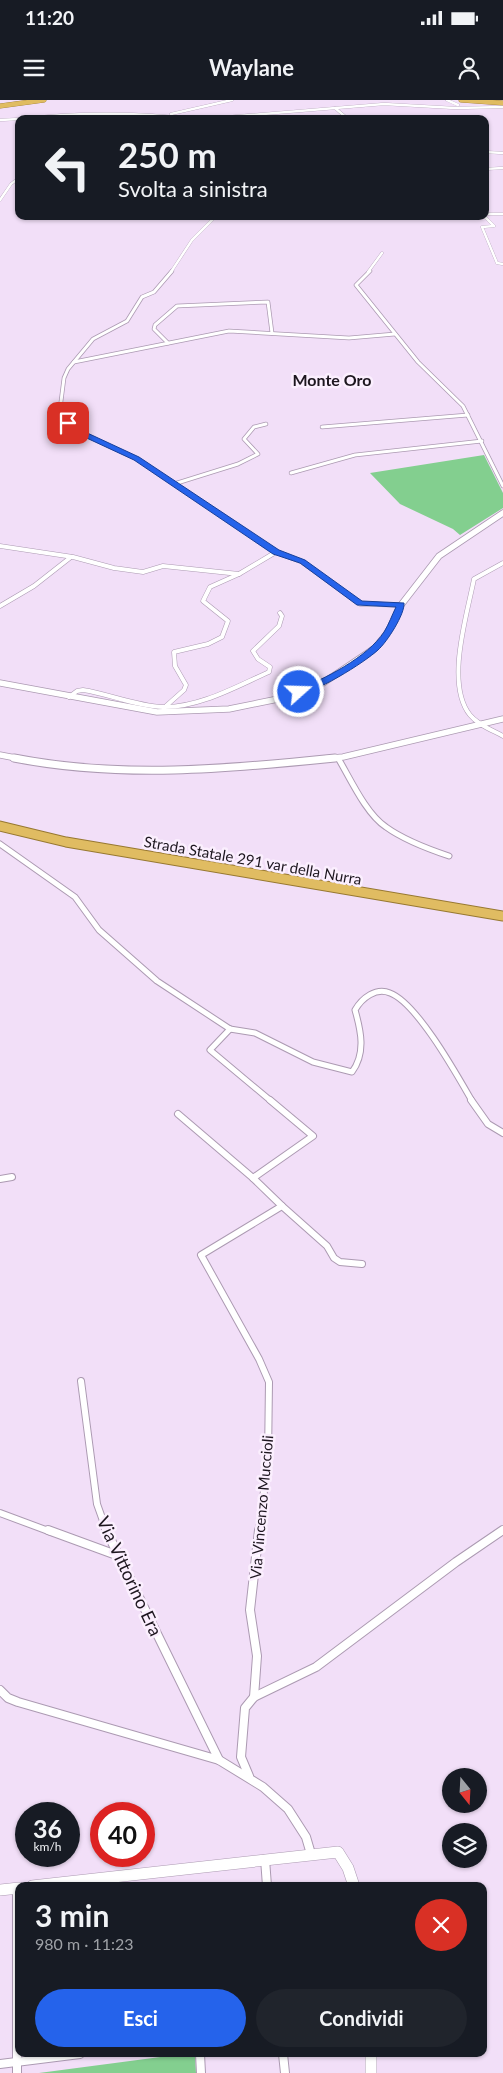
<!DOCTYPE html>
<html lang="it">
<head>
<meta charset="utf-8">
<style>
	:root { --surface:#171b24; --page:#20242c; --text:#f1f3f6; --muted:#9ea1a6; --accent:#2563eb }
	body { margin:0; font-family:Lato,sans-serif; background:var(--page); color:var(--text); height:100vh; display:flex; flex-direction:column; font-size:19px; white-space:nowrap }
	* { box-sizing:border-box; margin:0 }
	p { font-size:16px; color:var(--muted) }
	.icon { flex:none; width:28px; height:28px; fill:none; stroke:currentColor; stroke-width:2; stroke-linecap:round; stroke-linejoin:round }
	.map { position:relative; flex:1; overflow:hidden }
	.drawer { position:absolute; left:15px; top:1782px; width:472px; height:175px; display:flex; flex-direction:column; background:var(--surface); border-radius:10px; box-shadow:0 1px 4px #0004 }
	.drawer>* { flex:none }
	.top-card { position:absolute; left:15px; top:15px; width:474px; height:105px; border-radius:10px; box-shadow:0 1px 4px #0004; background:#171b24; color:var(--text); overflow:hidden }
	.needle { width:32px; rotate:162deg }
	.buttons { position:absolute; left:442px; top:1668px; display:grid; gap:10px }
	.buttons a { display:grid; place-items:center; width:45px; height:45px; border-radius:50%; background:var(--surface); box-shadow:0 1px 4px #0004; font-size:25px }
	.speed { position:absolute; left:15px; top:1702px; display:flex; gap:10px; font-size:25px; font-weight:700; text-align:center }
	.speed>* { display:grid; place-content:center; width:65px; height:65px; border-radius:50%; background:var(--surface); box-shadow:0 1px 4px #0004; line-height:1 }
	.speed small { font-size:12px; font-weight:400 }
	.speed .limit { border:8px solid #d22; background:#fff; color:#111 }
	.pin { position:absolute; display:grid; place-items:center; width:42px; height:42px; color:#fff; margin:-21px; border-radius:10px; box-shadow:0 2px 8px #0006 }
	.me { position:absolute; width:55px; margin:-28px; rotate:70deg; stroke-linejoin:round; filter:drop-shadow(0 0 4px #0008) }
	.turn { display:flex; align-items:center; gap:18px; height:105px; padding:0 20px; font-size:22px }
	.turn .icon { width:65px; height:65px; stroke-width:2.5 }
	.turn b { display:block; font-size:35px; line-height:42px }
	.round { display:grid; place-items:center; flex:none; width:52px; height:52px; border-radius:26px; background:var(--page) }
	.summary { display:flex; align-items:center; justify-content:space-between; height:85px; padding:0 20px }
	h1 { font-size:30px; font-weight:700; line-height:38px }
	.action { display:flex; gap:10px; margin-top:auto; padding:10px 20px }
	.action a { flex:1; height:58px; border-radius:30px; background:var(--accent); color:#fff; font-size:20px; font-weight:700; line-height:58px; text-align:center }
	.action a+a { background:var(--page); color:var(--text) }
	.status { display:flex; justify-content:space-between; align-items:center; height:35px; padding:0 25px; background:var(--surface); direction:ltr }
	.status svg { height:14px; fill:currentColor }
	header { display:flex; justify-content:space-between; align-items:center; height:65px; padding:0 20px; background:var(--surface); font-size:22px; font-weight:700 }
	.map>svg:first-child { display:block }
	.green { fill:#83cf8f }
	.lines { fill:none; stroke-linecap:round; stroke-linejoin:round }
	.minor-far5-casing { stroke:#ac9ab2; stroke-width:3 }
	.minor-far4-casing { stroke:#ac9ab2; stroke-width:4.5 }
	.minor-far3-casing { stroke:#ac9ab2; stroke-width:5 }
	.minor-far2-casing { stroke:#ac9ab2; stroke-width:7 }
	.minor-far1-casing { stroke:#ac9ab2; stroke-width:8 }
	.minor-casing { stroke:#ac9ab2; stroke-width:10 }
	.tertiary-far2-casing { stroke:#ac9ab2; stroke-width:7 }
	.tertiary-far1-casing { stroke:#ac9ab2; stroke-width:9 }
	.tertiary-casing { stroke:#ac9ab2; stroke-width:12 }
	.trunk-far1-casing { stroke:#977831; stroke-width:5 }
	.trunk-casing { stroke:#977831; stroke-width:11 }
	.minor-far5 { stroke:#fff; stroke-width:2.5 }
	.minor-far4 { stroke:#fff; stroke-width:3 }
	.minor-far3 { stroke:#fff; stroke-width:4 }
	.minor-far2 { stroke:#fff; stroke-width:5 }
	.minor-far1 { stroke:#fff; stroke-width:6 }
	.minor { stroke:#fff; stroke-width:8 }
	.tertiary-far2 { stroke:#fff; stroke-width:5.5 }
	.tertiary-far1 { stroke:#fff; stroke-width:7 }
	.tertiary { stroke:#fff; stroke-width:11 }
	.trunk-far1 { stroke:#e0bc62; stroke-width:4.5 }
	.trunk { stroke:#e0bc62; stroke-width:9 }
	.route { fill:#2563eb; stroke:#184099 }
	.labels { text-anchor:middle; dominant-baseline:central; stroke-width:5; stroke-linejoin:round; paint-order:stroke }
	.street-label { font-size:15px; fill:#1d161f; stroke:#fbeffe }
	.far-district-label { font-size:16px; font-weight:bold; fill:#1d161f; stroke:#fbeffe }
	.near-street-label { font-size:18px; fill:#1d161f; stroke:#fbeffe }
</style>
</head>
<body>
<div class="status"><b>11:20</b><svg viewBox="0 0 49 12"><path d="M0 12V9h3v3zM5 12V6h3v6zM10 12V3h3v9zM15 12V0h3v12zM26 1h20v11H26zM47 4h2v5h-2z"/></svg></div>
<header><svg class="icon" aria-label="menu" viewBox="0 0 24 24"><path d="M4 6h16M4 12h16M4 18h16"/></svg>Waylane<svg class="icon" aria-label="person" viewBox="0 0 24 24"><circle cx="12" cy="8" r="4"/><path d="M4 21q1-7 8-7t8 7"/></svg></header>
<div class="map">
<svg width="503" height="1973" viewBox="0 0 503 1973">
	<rect width="100%" height="100%" fill="#f2dff8"/>
	<g class="green">
		<polygon points="484,355 503,393 503,408 460,435 453,429 400,404 370,373"/>
		<polygon points="183,1954 195,1954 196,1973 39,1973"/>
	</g>
	<g class="lines">
		<g class="minor-far5-casing">
			<g id="minor-far5">
				<polyline points="447,0 458,5"/>
				<polyline points="335,8 348,19"/>
				<polyline points="171,14 232,0"/>
				<path d="M20 19C78 12 135 12 193 19"/>
				<polyline points="203,19 384,4 455,8 503,7"/>
				<polyline points="0,20 19,19"/>
				<polyline points="485,52 503,53"/>
				<polyline points="485,69 503,68"/>
				<polyline points="0,100 11,84 19,78"/>
				<polyline points="485,114 503,114"/>
				<polyline points="484,116 494,126 482,127 497,163 503,164"/>
				<polyline points="171,172 192,140 216,116"/>
				<polyline points="368,172 382,153"/>
			</g>
		</g>
		<g class="minor-far4-casing">
			<g id="minor-far4">
				<polyline points="172,171 154,192 142,197 127,221 93,239 68,269 64,278 59,317 81,333 137,359 180,388"/>
				<polyline points="370,171 356,185 418,262 463,306 503,386"/>
				<polyline points="168,243 154,229 155,225 177,206 268,202 272,233"/>
				<polyline points="74,262 229,231 349,238 395,234"/>
				<polyline points="322,327 468,315"/>
				<polyline points="291,373 355,355 482,341"/>
				<polyline points="174,384 238,364 258,354 244,339 254,327 266,324"/>
			</g>
		</g>
		<g class="minor-far3-casing">
			<g id="minor-far3">
				<polyline points="178,386 276,452 302,462 360,504 401,505"/>
				<polyline points="0,446 73,457 114,468 143,472 163,466 239,474 276,452"/>
				<path d="M503 463 474 479C467 515 445 584 470 615 478 625 492 630 503 636"/>
				<polyline points="0,506 34,486 71,457"/>
				<path d="M69 597 77 591 83 590C109 594 136 606 163 607 199 608 237 586 269 572L270 567 258 559 253 551 279 526 282 516 280 513"/>
				<polyline points="166,606 184,590 186,585 175,566 174,552 208,544 222,537 228,521 203,501 210,487 239,474"/>
				<polyline points="337,657 338,659"/>
			</g>
		</g>
		<g class="minor-far2-casing">
			<g id="minor-far2">
				<path d="M338 658C350 678 366 714 386 727 404 740 428 749 449 756"/>
				<polyline points="0,744 75,797 99,830 157,881 230,929"/>
				<polyline points="230,929 210,950 271,1001"/>
				<path d="M230 929 255 933 313 962 352 972C366 953 361 931 355 910 362 898 376 887 390 893 417 903 457 975 472 1001"/>
			</g>
		</g>
		<g class="minor-far1-casing">
			<g id="minor-far1">
				<polyline points="471,1000 488,1024 503,1033"/>
				<polyline points="178,1014 253,1078"/>
				<polyline points="0,1079 12,1077"/>
				<polyline points="282,1106 327,1146 334,1158 340,1162 362,1164"/>
				<polyline points="81,1281 97,1404 107,1432"/>
				<polyline points="0,1413 51,1432"/>
				<polyline points="259,1432 268,1358 269,1282 259,1259 201,1155 282,1106 253,1078 313,1036 270,1000"/>
				<polyline points="501,1432 503,1430"/>
			</g>
		</g>
		<g class="minor-casing">
			<g id="minor">
				<polyline points="48,1430 119,1456"/>
				<polyline points="106,1430 219,1660"/>
				<polyline points="0,1590 8,1598 18,1602 219,1660 263,1687 288,1709 306,1737 311,1754"/>
				<polyline points="254,1597 257,1556 250,1510 259,1430"/>
				<polyline points="249,1676 241,1657 245,1608 254,1597 316,1567 456,1462 503,1430"/>
				<polyline points="265,1759 267,1786"/>
				<polyline points="17,1788 17,1973"/>
				<polyline points="200,1954 201,1973"/>
				<polyline points="283,1954 285,1973"/>
				<polyline points="0,1964 80,1954"/>
			</g>
		</g>
		<g class="tertiary-far2-casing">
			<g id="tertiary-far2">
				<polyline points="0,583 157,612 229,609 278,599 323,583 375,548 388,532 401,505 439,456 503,413"/>
				<polyline points="0,655 21,659"/>
				<polyline points="322,659 343,657 503,619"/>
			</g>
		</g>
		<g class="tertiary-far1-casing">
			<path id="tertiary-far1" d="M14 658C121 679 227 669 335 658"/>
		</g>
		<g class="tertiary-casing">
			<g id="tertiary">
				<polyline points="32,1786 338,1752 348,1768 354,1786"/>
				<polyline points="0,1790 19,1788"/>
				<polyline points="371,1954 371,1973"/>
			</g>
		</g>
		<g class="trunk-far1-casing">
			<g id="trunk-far1">
				<polyline points="461,0 503,3"/>
				<polyline points="0,6 44,0"/>
			</g>
		</g>
		<g class="trunk-casing">
			<polyline id="trunk" points="0,726 66,742 503,816"/>
		</g>
		<use href="#minor-far5" class="minor-far5"/>
		<use href="#minor-far4" class="minor-far4"/>
		<use href="#minor-far3" class="minor-far3"/>
		<use href="#minor-far2" class="minor-far2"/>
		<use href="#minor-far1" class="minor-far1"/>
		<use href="#minor" class="minor"/>
		<use href="#tertiary-far2" class="tertiary-far2"/>
		<use href="#tertiary-far1" class="tertiary-far1"/>
		<use href="#tertiary" class="tertiary"/>
		<use href="#trunk-far1" class="trunk-far1"/>
		<use href="#trunk" class="trunk"/>
	</g>
	<path class="route" d="M65 322H70L83 331 139 357 279 450 305 460 362 501 404 503C405 514 387 542 378 550 365 562 312 596 296 593V590C323 580 368 557 384 532 389 524 392 515 396 507L357 505 300 463 273 454 134 360 78 334 65 325Z"/>
	<g class="labels">
		<g class="street-label">
			<text transform="translate(253 760) rotate(10)">Strada Statale 291 var della Nurra</text>
			<text transform="translate(261 1407) rotate(-85)">Via Vincenzo Muccioli</text>
		</g>
		<g class="far-district-label">
			<text x="332" y="279">Monte Oro</text>
		</g>
		<g class="near-street-label">
			<text transform="translate(130 1476) rotate(65)">Via Vittorino Era</text>
		</g>
	</g>
</svg>
<div class="buttons">
<a><svg class="needle" viewBox="-14 -14 28 28"><path d="M0-13l5 13h-10z" fill="#e53935"/><path d="M0 13l5-13h-10z" fill="#9ea1a6"/></svg></a>
<a><svg class="icon" aria-label="layers" viewBox="0 0 24 24"><path d="M12 4l9 5-9 5-9-5zM3 14l9 5 9-5"/></svg></a>
</div>
<div class="speed"><div>36<small>km/h</small></div><div class="limit">40</div></div>
<div class="pin" style="left:68px;top:323px;background:#d93025"><svg class="icon" aria-label="arrive" viewBox="0 0 24 24"><path d="M6 21V4h12l-3 4 3 4H6"/></svg></div>
<svg class="me" style="left:299px;top:592px" viewBox="-20 -20 40 40"><circle r="17" fill="#2563eb" stroke="#fff" stroke-width="3"/><path d="M0-11L8 9 0 5-8 9z" fill="#fff"/></svg>
<div class="top-card">
<div class="turn"><svg class="icon" aria-label="left" viewBox="0 0 24 24"><path d="M17 20v-9H6M10 6l-5 5 5 5"/></svg><div><b>250 m</b>Svolta a sinistra</div></div>
</div>
<section class="drawer">
<div class="summary"><div><h1>3 min</h1><p>980 m · 11:23</p></div><a class="round" style="background:#d93025;color:#fff"><svg class="icon" aria-label="close" viewBox="0 0 24 24"><path d="M6 6l12 12M18 6L6 18"/></svg></a></div>
<div class="action"><a>Esci</a><a>Condividi</a></div>
</section>
</div>
</body>
</html>
